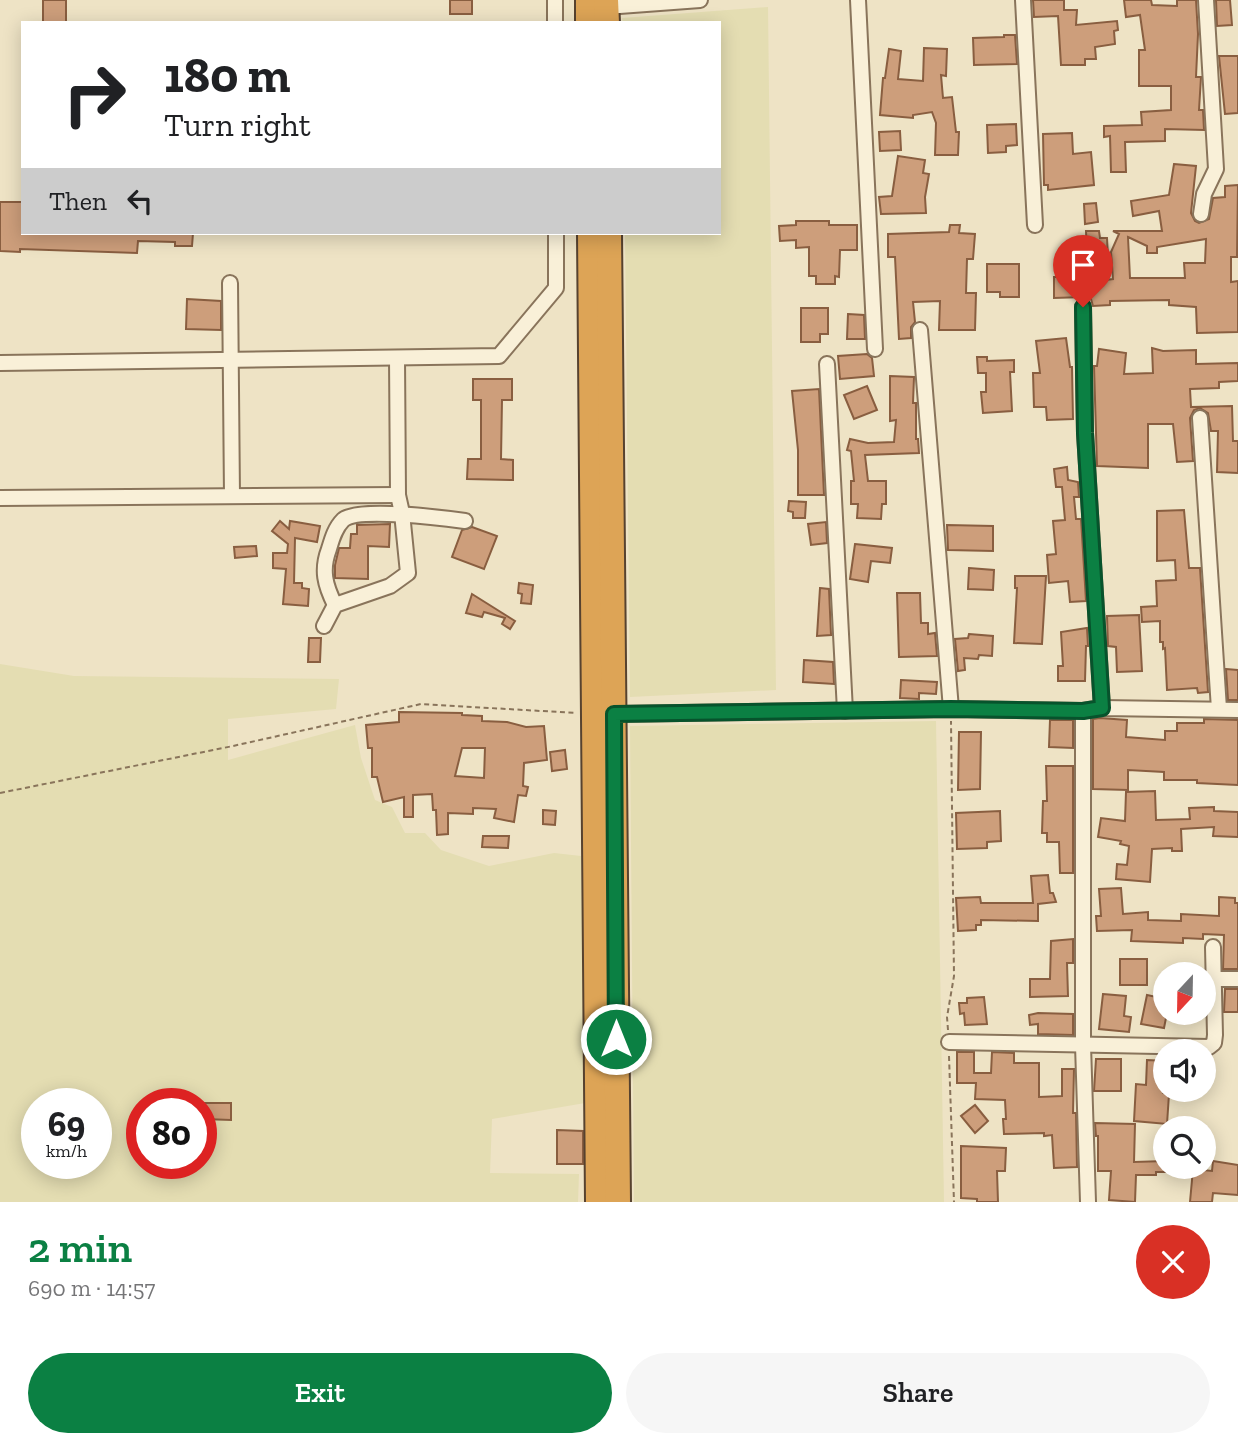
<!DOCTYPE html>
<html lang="en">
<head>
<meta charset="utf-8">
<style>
	:root { --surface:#fff; --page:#f6f6f6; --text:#202124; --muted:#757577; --accent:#0b8043 }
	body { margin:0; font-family:"Zilla Slab",serif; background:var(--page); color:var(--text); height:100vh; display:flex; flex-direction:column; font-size:26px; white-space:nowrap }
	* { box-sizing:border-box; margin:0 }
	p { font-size:23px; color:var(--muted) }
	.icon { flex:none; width:38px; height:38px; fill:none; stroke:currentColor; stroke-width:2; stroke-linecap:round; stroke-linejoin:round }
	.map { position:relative; height:1202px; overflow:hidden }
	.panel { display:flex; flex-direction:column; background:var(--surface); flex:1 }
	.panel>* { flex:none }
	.guide { position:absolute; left:21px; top:21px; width:700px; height:214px; border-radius:0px; box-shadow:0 4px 18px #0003; background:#fff; color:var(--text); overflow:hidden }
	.needle { width:46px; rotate:202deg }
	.tools { position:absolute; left:1153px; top:962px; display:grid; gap:14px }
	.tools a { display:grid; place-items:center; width:63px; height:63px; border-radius:50%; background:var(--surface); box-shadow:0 4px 18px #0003; font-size:35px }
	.speed { position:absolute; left:21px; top:1088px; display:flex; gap:14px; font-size:35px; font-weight:700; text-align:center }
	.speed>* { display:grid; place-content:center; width:91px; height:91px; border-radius:50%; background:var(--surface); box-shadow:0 4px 18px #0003; line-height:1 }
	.speed small { font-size:18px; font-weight:400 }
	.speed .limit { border:10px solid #d22; background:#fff; color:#111 }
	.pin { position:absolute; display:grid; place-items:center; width:60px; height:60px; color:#fff; margin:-72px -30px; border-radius:50% 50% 50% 0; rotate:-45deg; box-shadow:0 0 7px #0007 }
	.pin .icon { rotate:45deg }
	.me { position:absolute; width:77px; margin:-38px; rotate:0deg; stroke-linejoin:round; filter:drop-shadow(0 0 5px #0008) }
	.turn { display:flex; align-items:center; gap:24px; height:147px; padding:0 28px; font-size:32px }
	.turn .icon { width:91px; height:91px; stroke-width:2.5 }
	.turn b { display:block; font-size:49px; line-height:60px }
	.then { display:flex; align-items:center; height:66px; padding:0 28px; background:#0003; gap:14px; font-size:26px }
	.round { display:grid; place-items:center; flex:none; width:74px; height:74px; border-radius:37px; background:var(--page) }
	.head { display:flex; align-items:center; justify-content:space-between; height:119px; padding:0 28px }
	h1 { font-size:42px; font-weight:600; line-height:52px; color:var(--accent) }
	.action { display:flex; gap:14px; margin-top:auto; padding:14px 28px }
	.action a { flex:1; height:80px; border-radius:42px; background:var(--accent); color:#fff; font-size:28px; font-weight:600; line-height:80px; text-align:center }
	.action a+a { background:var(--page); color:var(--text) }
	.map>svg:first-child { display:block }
	.farmland { fill:#e4ddb2; fill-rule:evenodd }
	.building { fill:#cd9e7b; stroke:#895e40; stroke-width:2; fill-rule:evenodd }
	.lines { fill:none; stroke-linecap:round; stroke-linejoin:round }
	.street-casing { stroke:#89745b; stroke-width:18 }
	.highway-casing { stroke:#57422f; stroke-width:28 }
	.path { stroke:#89745b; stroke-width:2; stroke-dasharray:5 3.5; stroke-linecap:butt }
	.street { stroke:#f9f0d8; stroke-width:14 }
	.highway { stroke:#dda456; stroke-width:24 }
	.route-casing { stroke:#07532c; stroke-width:18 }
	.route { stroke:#0b8043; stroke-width:12 }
</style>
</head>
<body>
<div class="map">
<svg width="1238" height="1202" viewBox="0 0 1238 1202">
	<rect width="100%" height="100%" fill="#eee3c5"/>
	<g class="farmland">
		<polygon points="768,7 776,690 630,697 625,233 719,233 719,23 623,23 622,18"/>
		<path d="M0 664 74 676 339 679 336 709 228 719V760L355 725 361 758 375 800 392 807 405 833H425L441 850 489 866 554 853 581 856 585 1103 492 1119 490 1173 579 1174 578 1202H0ZM37 1104H96V1164H37ZM142 1104H201V1164H142Z"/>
		<polygon points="936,721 944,1202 634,1202 630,726"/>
	</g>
	<g class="building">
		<rect x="43" y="0" width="23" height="23"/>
		<rect x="450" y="0" width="22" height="14"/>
		<polygon points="1033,0 1064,0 1064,10 1077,10 1076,25 1117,21 1118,30 1114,31 1115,44 1095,47 1096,59 1085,59 1085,65 1061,65 1058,16 1034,17"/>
		<polygon points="1124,0 1151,0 1152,5 1177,6 1177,0 1196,0 1198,34 1196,77 1201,77 1199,110 1203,110 1204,130 1165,129 1165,141 1125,142 1126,172 1111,172 1110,136 1104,137 1104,126 1142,125 1141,112 1171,110 1171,86 1139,86 1139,50 1145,50 1140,15 1126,17"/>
		<polygon points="1216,0 1230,0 1232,25 1217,26"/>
		<polygon points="1004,35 1015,35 1017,64 974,65 973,38 1004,37"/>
		<polygon points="924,48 947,49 946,76 941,75 943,98 952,97 956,132 959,132 958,155 935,155 936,123 932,112 913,115 913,118 880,115 883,78 885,78 889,49 901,51 898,79 923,81"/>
		<polygon points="1219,56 1238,56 1238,113 1225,114"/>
		<polygon points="1016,124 1017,145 1006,146 1006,152 988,153 987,125"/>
		<polygon points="900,131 901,150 880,151 879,132"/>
		<polygon points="1072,133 1073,154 1091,152 1094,185 1048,190 1048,185 1044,185 1043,134"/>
		<polygon points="898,156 925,160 923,173 929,174 925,197 926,213 881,214 879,197 892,196"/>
		<path d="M1174 164 1196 166 1191 213 1195 221 1199 223 1209 219 1213 198 1225 197V186L1238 185 1237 257H1231V282L1238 281V332L1197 333 1196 307 1169 305V300L1110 301V305L1093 306 1091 299 1084 297 1054 298V277H1080V283L1113 279 1111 252 1119 234 1113 231H1162L1159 211 1133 216 1131 201 1169 195ZM1128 237 1147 246V253H1157V247L1206 239 1205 263H1184L1185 278H1130Z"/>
		<polygon points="0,202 23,202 23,233 193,233 192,246 175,246 175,242 138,241 137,253 20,249 20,252 0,251"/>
		<polygon points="1096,203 1098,222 1085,224 1084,204"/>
		<polygon points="796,221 829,221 829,225 857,225 857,250 840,250 839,277 835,276 835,284 816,284 816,276 809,276 809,247 796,248 796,240 780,241 779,226 796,225"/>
		<polygon points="950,225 960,225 959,233 975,234 973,259 967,259 966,293 976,293 975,330 939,330 940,301 913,302 915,322 911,327 911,338 899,339 895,257 888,257 888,234 949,232"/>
		<polygon points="1086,231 1099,231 1100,238 1107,238 1108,257 1087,257"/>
		<polygon points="987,264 1019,264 1019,297 1000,297 1000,292 987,292"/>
		<polygon points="187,299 221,301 221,330 186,329"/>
		<polygon points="801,308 828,308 828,334 820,334 820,342 801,342"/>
		<polygon points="848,314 864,315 865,339 847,339"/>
		<polygon points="1066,338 1070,367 1072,367 1073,419 1047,420 1046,407 1034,407 1033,373 1040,373 1036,341"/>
		<polygon points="1152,348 1163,351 1196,350 1196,364 1238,363 1238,381 1219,382 1219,388 1190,389 1191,407 1232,406 1233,441 1238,441 1238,473 1217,472 1218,431 1211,431 1208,413 1200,408 1194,410 1190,418 1193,461 1177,462 1173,424 1148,424 1148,468 1097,466 1094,366 1097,366 1099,349 1126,353 1124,374 1153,373"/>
		<polygon points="867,354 872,358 874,376 840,379 838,356"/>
		<polygon points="977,357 987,357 987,361 1014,360 1014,372 1010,372 1012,411 983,413 981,392 986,392 986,373 978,373"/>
		<polygon points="890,376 914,377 913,403 916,403 916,439 918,439 919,453 865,455 868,481 886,481 886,504 882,504 881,519 857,518 858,504 851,504 851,481 854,481 851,451 847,450 850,439 868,443 894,442 896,420 890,421"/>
		<polygon points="473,379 512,379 512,400 502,400 501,459 513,460 513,480 467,479 468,459 481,459 481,400 473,400"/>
		<polygon points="867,386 877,410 854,419 844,395"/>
		<polygon points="819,389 824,495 798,495 798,450 792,391"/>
		<polygon points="1067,467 1068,480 1078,482 1079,497 1074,497 1076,519 1081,519 1086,601 1070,602 1068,581 1049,583 1047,555 1056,554 1053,521 1065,520 1062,487 1056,487 1054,469"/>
		<polygon points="789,501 806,502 805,518 793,518 793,512 788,511"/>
		<polygon points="1184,510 1189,568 1200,568 1208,692 1198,693 1197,688 1167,690 1165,648 1163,649 1163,642 1160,642 1160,621 1142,622 1141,607 1157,606 1156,581 1176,580 1175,560 1157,561 1157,511"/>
		<polygon points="280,521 289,529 290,521 320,526 317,542 295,538 294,583 302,583 302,588 309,589 308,606 283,604 286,569 273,568 273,553 287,553 288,544 272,531"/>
		<polygon points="826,522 827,543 811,545 808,524"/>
		<polygon points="390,524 389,547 368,546 368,579 335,578 335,565 339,548 350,548 351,534 357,534 357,525"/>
		<polygon points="947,525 993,526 993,551 948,550"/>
		<polygon points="472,527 497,536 484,569 452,557 462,530"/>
		<polygon points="855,544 892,548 890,563 871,561 868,582 850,579"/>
		<polygon points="256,546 257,556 235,558 234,547"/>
		<polygon points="969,568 994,570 993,590 968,589"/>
		<polygon points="1015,576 1046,576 1042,644 1014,643 1017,588 1015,588"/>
		<polygon points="519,583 533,585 531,604 521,603 522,594 518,593"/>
		<polygon points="820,588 829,589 831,635 817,636"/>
		<polygon points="897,593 920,593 921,623 928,623 928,634 935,633 937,656 899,657"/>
		<polygon points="472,594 515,621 510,629 502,624 505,618 484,612 482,617 466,613"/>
		<polygon points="1139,615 1142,671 1117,672 1116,647 1108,646 1107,616"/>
		<polygon points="1087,628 1088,646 1086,646 1085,681 1058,681 1058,666 1063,666 1061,632"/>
		<polygon points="969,634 993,636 992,656 979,655 978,659 964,658 965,670 958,671 955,639 968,638"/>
		<polygon points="309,638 321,638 320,662 308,662"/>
		<polygon points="804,660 833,662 834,684 803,682"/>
		<polygon points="1226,669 1238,670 1238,700 1228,700"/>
		<polygon points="901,680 937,682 936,694 919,693 919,699 900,698"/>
		<path d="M399 712 462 713V715L482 716V721L507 722 526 727 544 726 547 760 524 763 523 786 528 787 526 796 518 795 514 822 494 818 496 809 473 808V814L448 813V834L437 835 436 810H433L432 794 413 795V817H404V797L383 802 377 777H372V748H368L366 725 399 722ZM462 748H485L484 778 455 776Z"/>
		<polygon points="1100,718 1127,720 1126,737 1165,740 1165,731 1177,731 1177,723 1204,723 1204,719 1238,720 1238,785 1197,783 1197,780 1164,780 1164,772 1128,770 1128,790 1093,789 1093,719"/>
		<polygon points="1050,720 1073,720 1073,748 1049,747"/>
		<polygon points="959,732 981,732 980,789 958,790"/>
		<polygon points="565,750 567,769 552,771 550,752"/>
		<polygon points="1046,766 1073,766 1073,873 1060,873 1059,842 1047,842 1047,833 1042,833 1043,801 1047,801"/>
		<polygon points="1155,791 1156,820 1190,819 1189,808 1214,807 1214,811 1238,812 1238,837 1213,836 1214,827 1181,829 1182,851 1172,851 1172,848 1152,849 1150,882 1116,879 1117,864 1127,865 1129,846 1120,844 1121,841 1098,837 1101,818 1125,821 1126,792"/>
		<polygon points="543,810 556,811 555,825 543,824"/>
		<polygon points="1000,811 1001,841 987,842 987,848 957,849 956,813"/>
		<polygon points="483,836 509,836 508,848 482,847"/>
		<polygon points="1048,875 1050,893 1053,893 1056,902 1038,904 1038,921 981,920 981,925 976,925 976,930 958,931 956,898 980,897 981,903 1033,903 1031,876"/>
		<polygon points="1121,888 1123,914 1148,912 1148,920 1181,921 1181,914 1219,916 1219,897 1235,898 1235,903 1238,903 1238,969 1223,969 1224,935 1203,934 1203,939 1183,938 1183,943 1131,941 1132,930 1097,931 1096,916 1101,916 1099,889"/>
		<polygon points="1073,939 1073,963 1067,963 1068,996 1030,997 1030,979 1050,979 1051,941"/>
		<rect x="1120" y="959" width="27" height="26"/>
		<polygon points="1225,989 1238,989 1238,1012 1224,1012"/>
		<polygon points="1103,994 1126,996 1124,1016 1131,1017 1129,1032 1099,1029"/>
		<polygon points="1147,995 1166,999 1166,1013 1167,1013 1164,1028 1141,1024"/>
		<polygon points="984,997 987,1024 965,1025 964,1013 960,1014 959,1003 967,1003 967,998"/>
		<polygon points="1038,1013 1073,1014 1073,1035 1038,1034 1038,1024 1030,1025 1029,1015"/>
		<polygon points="957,1052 974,1052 974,1073 991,1073 992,1052 1014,1053 1014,1063 1039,1063 1039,1097 1062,1096 1062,1069 1074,1069 1073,1113 1076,1113 1077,1167 1054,1168 1052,1135 1044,1136 1044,1133 1004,1134 1003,1119 1006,1119 1005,1100 975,1099 976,1083 957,1083"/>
		<polygon points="1096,1059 1121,1059 1121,1091 1094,1091"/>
		<polygon points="1147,1060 1166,1061 1163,1093 1169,1094 1167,1124 1134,1121 1136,1084 1146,1085"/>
		<polygon points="203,1103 231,1103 231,1120 203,1119"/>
		<polygon points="975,1105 988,1121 975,1133 961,1116"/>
		<polygon points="1095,1123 1135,1124 1134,1162 1165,1161 1165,1172 1156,1172 1156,1175 1136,1175 1135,1202 1109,1200 1111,1171 1098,1171 1098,1136 1096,1136"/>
		<polygon points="557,1130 583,1131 583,1164 557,1164"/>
		<polygon points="961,1146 1006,1148 1005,1171 997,1171 998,1202 977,1202 977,1199 961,1198"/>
		<polygon points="1213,1161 1238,1165 1238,1195 1213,1193 1212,1202 1190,1202 1193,1169 1212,1171"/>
	</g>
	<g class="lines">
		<g class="street-casing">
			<g id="street">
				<polyline points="555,0 555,23"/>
				<polyline points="858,0 875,349"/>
				<polyline points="1023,0 1035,225"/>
				<polyline points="606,7 700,0"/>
				<polyline points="1201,214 1204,194 1216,169 1206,0"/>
				<polyline points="230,283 232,496"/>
				<polyline points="1083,307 1085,433 1102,708"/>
				<polyline points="920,330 951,709"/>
				<polyline points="0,363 499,356 556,288 556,233"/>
				<polyline points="827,364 845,711"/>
				<polyline points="1200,418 1219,709"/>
				<polyline points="0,498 398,495"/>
				<path d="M335 605C325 585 321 570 329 549 332 539 335 528 343 520 357 507 443 518 465 521"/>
				<polyline points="324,626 335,605 390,586 408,573 402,513 398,495 397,358"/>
				<polyline points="1083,711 1083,1045 1088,1202"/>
				<polyline points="614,714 951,709 1083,711 1102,708 1238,710"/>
				<polyline points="1213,979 1238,979"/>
				<polyline points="949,1042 1209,1047 1214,1043 1215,1035 1213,947"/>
			</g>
		</g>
		<g class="highway-casing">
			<g id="highway">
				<polyline points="588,0 588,23"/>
				<polyline points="606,0 607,23"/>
				<polyline points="590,233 598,1202"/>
				<polyline points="609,233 618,1202"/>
			</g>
		</g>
		<g class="path">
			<polyline points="0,793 233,746 421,704 576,713"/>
			<polyline points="948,1030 947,1017 954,976 951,721"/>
			<polyline points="949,1056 954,1202"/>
		</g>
		<use href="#street" class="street"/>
		<use href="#highway" class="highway"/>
	</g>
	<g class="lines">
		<g class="route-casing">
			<polyline id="route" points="616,1039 614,714 951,709 1083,711 1102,708 1085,433 1083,307"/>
		</g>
		<use href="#route" class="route"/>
	</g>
</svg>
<div class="tools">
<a><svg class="needle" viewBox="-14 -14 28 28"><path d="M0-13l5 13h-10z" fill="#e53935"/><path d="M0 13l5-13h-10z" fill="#757577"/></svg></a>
<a><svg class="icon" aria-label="sound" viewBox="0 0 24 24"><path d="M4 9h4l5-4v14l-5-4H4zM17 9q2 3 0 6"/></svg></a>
<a><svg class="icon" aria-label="search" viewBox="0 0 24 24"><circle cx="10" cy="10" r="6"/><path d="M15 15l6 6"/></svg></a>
</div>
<div class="speed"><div>69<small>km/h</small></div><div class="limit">80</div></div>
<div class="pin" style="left:1083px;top:307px;background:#d93025"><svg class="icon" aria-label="arrive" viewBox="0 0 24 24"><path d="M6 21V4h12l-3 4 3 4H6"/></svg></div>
<svg class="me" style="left:616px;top:1039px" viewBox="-20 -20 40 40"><circle r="17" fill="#0b8043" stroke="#fff" stroke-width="3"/><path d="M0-11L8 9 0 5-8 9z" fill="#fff"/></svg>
<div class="guide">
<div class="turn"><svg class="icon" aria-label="right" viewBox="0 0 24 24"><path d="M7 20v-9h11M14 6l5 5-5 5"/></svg><div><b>180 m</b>Turn right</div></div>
<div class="then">Then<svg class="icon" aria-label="left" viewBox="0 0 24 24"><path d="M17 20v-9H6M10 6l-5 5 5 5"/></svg></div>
</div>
</div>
<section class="panel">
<div class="head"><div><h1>2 min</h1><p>690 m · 14:57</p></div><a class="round" style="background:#d93025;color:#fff"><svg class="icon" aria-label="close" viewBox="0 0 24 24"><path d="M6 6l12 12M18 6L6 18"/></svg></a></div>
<div class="action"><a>Exit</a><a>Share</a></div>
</section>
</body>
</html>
